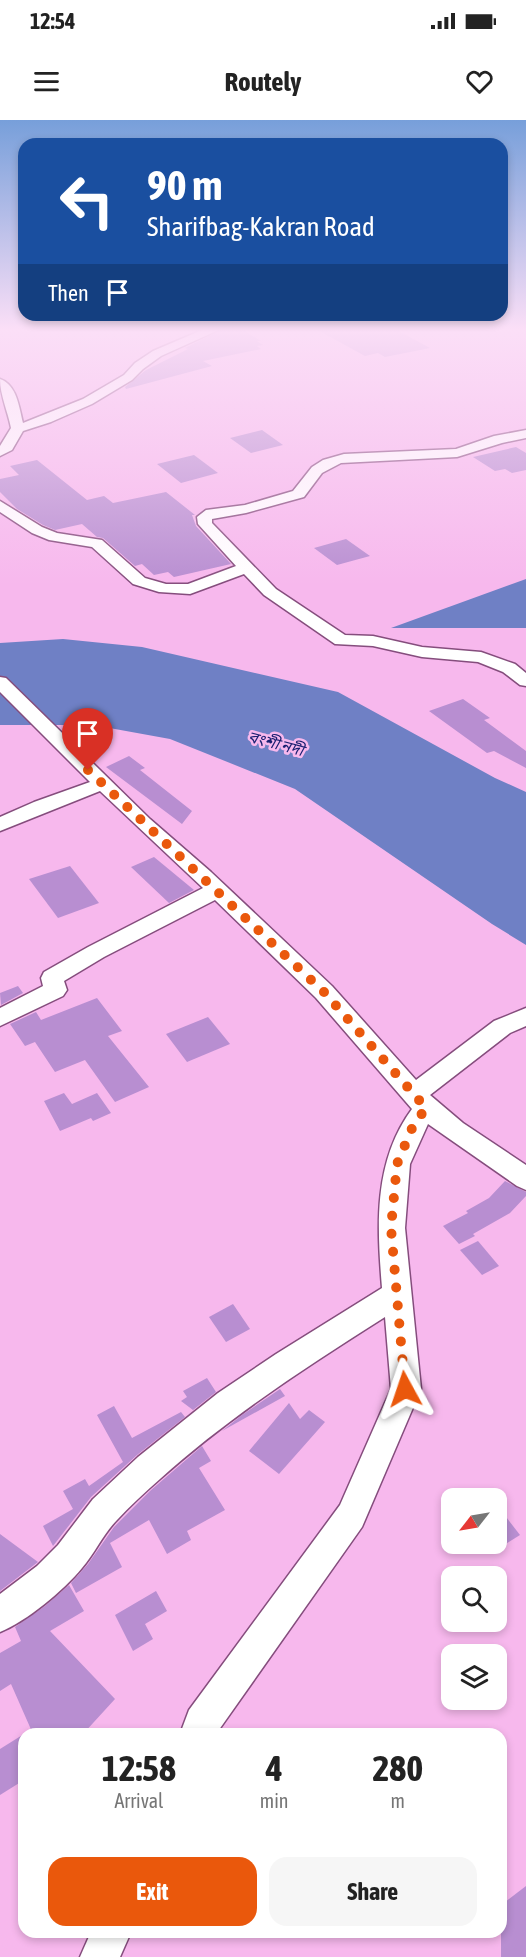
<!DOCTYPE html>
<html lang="en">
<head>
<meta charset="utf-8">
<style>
	:root { --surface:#fff; --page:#f6f6f6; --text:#222; --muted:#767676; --accent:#ea580c }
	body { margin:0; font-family:"Asap Condensed","Noto Sans Bengali",sans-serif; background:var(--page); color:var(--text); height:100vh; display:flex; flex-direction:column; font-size:22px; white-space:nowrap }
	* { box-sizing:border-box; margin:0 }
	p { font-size:20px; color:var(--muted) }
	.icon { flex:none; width:33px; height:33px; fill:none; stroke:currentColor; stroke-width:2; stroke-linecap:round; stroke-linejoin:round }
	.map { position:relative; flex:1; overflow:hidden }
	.drawer { position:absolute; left:18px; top:1608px; width:489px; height:210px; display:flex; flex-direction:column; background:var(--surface); border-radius:18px; box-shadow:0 3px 9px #0003 }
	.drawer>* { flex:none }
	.guide { position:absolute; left:18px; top:18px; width:490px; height:183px; border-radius:18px; box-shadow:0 3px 9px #0003; background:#1a4fa0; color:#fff; overflow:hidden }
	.needle { width:39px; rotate:239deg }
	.controls { position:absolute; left:441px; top:1368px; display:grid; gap:12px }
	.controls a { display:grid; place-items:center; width:66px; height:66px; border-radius:12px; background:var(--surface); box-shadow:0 3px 9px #0003; font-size:30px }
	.pin { position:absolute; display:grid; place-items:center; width:51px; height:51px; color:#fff; margin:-62px -26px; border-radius:50% 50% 50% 0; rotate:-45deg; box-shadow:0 0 6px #0007 }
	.pin .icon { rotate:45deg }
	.me { position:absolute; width:66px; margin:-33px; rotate:355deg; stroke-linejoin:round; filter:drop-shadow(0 0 4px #0008) }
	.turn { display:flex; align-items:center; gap:21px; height:126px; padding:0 30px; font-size:27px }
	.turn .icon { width:78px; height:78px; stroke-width:2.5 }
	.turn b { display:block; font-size:42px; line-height:51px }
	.then { display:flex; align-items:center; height:57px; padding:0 30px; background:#0003; gap:12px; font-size:22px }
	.eta { display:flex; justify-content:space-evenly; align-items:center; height:102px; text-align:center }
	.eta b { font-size:36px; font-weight:700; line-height:42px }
	.action { display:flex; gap:12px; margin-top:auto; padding:12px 30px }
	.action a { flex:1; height:69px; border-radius:18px; background:var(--accent); color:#fff; font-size:24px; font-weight:700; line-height:69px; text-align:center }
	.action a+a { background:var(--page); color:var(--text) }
	.status { display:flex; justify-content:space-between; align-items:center; height:42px; padding:0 30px; background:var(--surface); direction:ltr }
	.status svg { height:16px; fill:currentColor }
	header { display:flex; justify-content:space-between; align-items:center; height:78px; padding:0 30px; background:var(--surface); font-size:27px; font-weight:700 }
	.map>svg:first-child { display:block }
	.water { fill:#6f80c5 }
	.building { fill:#b88ed1 }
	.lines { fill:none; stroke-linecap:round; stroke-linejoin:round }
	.street-casing { stroke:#854d7d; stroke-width:3 }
	.street { fill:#fff; fill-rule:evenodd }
	.route { stroke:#ea580c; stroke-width:10; stroke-dasharray:0 18 }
	.labels { text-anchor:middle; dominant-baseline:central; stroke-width:5; stroke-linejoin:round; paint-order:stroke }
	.far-water-label { font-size:16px; font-style:italic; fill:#1b2071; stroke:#f7b8ed }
</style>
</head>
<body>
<div class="status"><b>12:54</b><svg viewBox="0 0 49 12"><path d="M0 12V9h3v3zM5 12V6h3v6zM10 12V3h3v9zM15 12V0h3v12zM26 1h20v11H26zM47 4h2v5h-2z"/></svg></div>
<header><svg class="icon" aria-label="menu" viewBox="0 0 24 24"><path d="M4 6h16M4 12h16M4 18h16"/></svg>Routely<svg class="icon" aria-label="heart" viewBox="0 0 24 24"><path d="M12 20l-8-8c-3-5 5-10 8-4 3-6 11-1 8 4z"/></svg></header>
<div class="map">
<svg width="526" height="1837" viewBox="0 0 526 1837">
	<rect width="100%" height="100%" fill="#f7b8ed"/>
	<g class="water">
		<polygon points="526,459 526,508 391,508"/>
		<polygon points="63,519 142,527 338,572 495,658 526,672 526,825 492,804 295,669 170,619 93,605 0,605 0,523"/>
	</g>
	<g class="building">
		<polygon points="225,208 240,208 261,221 257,221 263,225 257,226 261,229 203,241 212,246 126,269 125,267 146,250 188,229 185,228"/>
		<polygon points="314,208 393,208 430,228 385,237 378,233 365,236"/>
		<polygon points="262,310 283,325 251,333 230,318"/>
		<polygon points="516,327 526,333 526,350 512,353 505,349 495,351 473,337"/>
		<polygon points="194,335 218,353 181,363 157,344"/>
		<polygon points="37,340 87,380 104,376 113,383 166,372 195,395 192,395 196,406 231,444 174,457 168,452 154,455 142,444 135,446 103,418 97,417 82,404 55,410 43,405 17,389 0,372 0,359 19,355 10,346"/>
		<polygon points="346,419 370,436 337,445 314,428"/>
		<polygon points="463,579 490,598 484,600 526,631 526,648 494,631 487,633 429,591"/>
		<polygon points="129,636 145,648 140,650 192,691 182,704 106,647"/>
		<polygon points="154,737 194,770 169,783 131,747"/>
		<polygon points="70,746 99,783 58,798 29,759"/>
		<polygon points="18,866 23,873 1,885 0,873"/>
		<polygon points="97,878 122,911 108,916 149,967 115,982 85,940 55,952 35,922 25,926 10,904 36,892 41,900"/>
		<polygon points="208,897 230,924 187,942 166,914"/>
		<polygon points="64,973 72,984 97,973 111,993 93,1001 91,998 60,1011 44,981"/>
		<polygon points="505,1061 526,1072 526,1076 510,1093 473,1114 475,1116 459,1124 443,1106 468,1093 466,1091 489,1078"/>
		<polygon points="478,1121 499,1146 482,1155 460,1130"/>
		<polygon points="233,1184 250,1209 226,1222 209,1197"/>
		<polygon points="207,1258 216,1272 193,1290 181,1281 187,1277 183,1271"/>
		<polygon points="280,1269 285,1276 222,1311 242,1295"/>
		<polygon points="289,1283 300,1299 309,1290 325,1302 279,1354 249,1331"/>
		<polygon points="114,1286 132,1318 181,1292 185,1297 137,1335 91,1377 53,1426 43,1406 73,1389 63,1371 85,1359 89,1366 123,1342 97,1295"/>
		<polygon points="202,1326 211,1341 199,1348 225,1390 187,1411 191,1420 167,1434 149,1400 110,1423 122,1447 76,1473 71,1463 88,1444 114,1407 150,1371"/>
		<polygon points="496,1384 520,1415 496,1430"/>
		<polygon points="0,1414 38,1442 0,1471"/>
		<polygon points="69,1465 84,1491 50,1511 115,1579 83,1614 33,1614 11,1564 0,1571 0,1533 21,1521 15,1507 45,1486"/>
		<polygon points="156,1471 167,1491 145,1504 153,1519 133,1531 115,1495"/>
		<polygon points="24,1614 24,1660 0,1675 0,1629"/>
		<polygon points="526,1766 526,1837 501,1837 501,1785"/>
	</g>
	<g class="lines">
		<g class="street-casing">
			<g id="street">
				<path d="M207 208H223L161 236 143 249 132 260 92 284 51 302 23 311 12 330 0 336V326L11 308C8 292 0 275 0 259 17 265 19 287 23 303L83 279 124 255 135 243 153 231Z"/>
				<polygon points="526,310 526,318 502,323 457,337 341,343 322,353 304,377 246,393 212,399 212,403 276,469 345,515 373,516 422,527 481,532 515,544 526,553 526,566 520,565 503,552 478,542 422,537 373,526 335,524 264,475 244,454 190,474 159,472 133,464 92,427 49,420 32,413 0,392 0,381 42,407 57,413 102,420 145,458 166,464 188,464 236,446 198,404 197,397 206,390 245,385 293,371 312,347 323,340 344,334 456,329 494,316"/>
				<path d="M0 557 6 558 150 699 211 752 332 866 416 960 494 901 526 888V906L510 913 430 975 463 1003 526 1045V1070L517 1066 428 1004 410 1044 405 1108 421 1269 362 1407 216 1614H180L189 1590 340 1385 391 1269 385 1197C306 1247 229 1297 160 1359 145 1372 130 1386 117 1400 103 1414 95 1433 82 1448 63 1471 27 1501 0 1512V1474L37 1446 58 1425 93 1379 138 1337 218 1273 276 1234 382 1168C377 1106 373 1042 412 989L316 878 215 780 104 837 64 861 67 870 63 876 0 906V888L43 866 41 858 44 852 88 827 203 768 100 671 0 711V697L34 682 90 662 0 572Z"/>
				<polygon points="91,1812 131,1812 120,1837 80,1837"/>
			</g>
		</g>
		<use href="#street" class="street"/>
	</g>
	<linearGradient id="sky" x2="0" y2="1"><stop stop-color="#779fda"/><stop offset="0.45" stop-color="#fbdff7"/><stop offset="1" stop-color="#fbdff7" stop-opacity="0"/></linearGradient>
	<rect width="526" height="465" fill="url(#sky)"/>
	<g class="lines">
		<polyline class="route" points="88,650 324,872 426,988 413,1006 397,1044 391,1108 405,1269"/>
	</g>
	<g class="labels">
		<g class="far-water-label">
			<text transform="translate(276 623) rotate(15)">বংশী নদী</text>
		</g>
	</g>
</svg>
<div class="controls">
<a><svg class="needle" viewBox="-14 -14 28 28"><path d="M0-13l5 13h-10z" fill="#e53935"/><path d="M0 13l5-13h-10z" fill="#767676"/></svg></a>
<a><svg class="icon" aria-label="search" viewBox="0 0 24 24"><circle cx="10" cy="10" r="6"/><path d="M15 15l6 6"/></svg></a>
<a><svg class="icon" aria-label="layers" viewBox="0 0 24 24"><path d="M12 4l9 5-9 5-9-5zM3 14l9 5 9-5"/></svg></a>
</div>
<div class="pin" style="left:88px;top:650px;background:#d93025"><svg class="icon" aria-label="arrive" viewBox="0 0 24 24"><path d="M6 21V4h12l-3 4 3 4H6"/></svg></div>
<svg class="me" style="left:405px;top:1269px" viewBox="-20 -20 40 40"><path d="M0-17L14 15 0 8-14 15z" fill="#ea580c" stroke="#fff" stroke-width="4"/></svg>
<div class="guide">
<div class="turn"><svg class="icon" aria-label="left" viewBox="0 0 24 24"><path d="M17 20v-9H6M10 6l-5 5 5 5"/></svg><div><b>90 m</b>Sharifbag-Kakran Road</div></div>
<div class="then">Then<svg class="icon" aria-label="arrive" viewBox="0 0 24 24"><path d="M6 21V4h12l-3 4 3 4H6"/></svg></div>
</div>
<section class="drawer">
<div class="eta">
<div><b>12:58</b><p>Arrival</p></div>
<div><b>4</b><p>min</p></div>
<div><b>280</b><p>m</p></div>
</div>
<div class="action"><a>Exit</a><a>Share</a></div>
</section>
</div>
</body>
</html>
